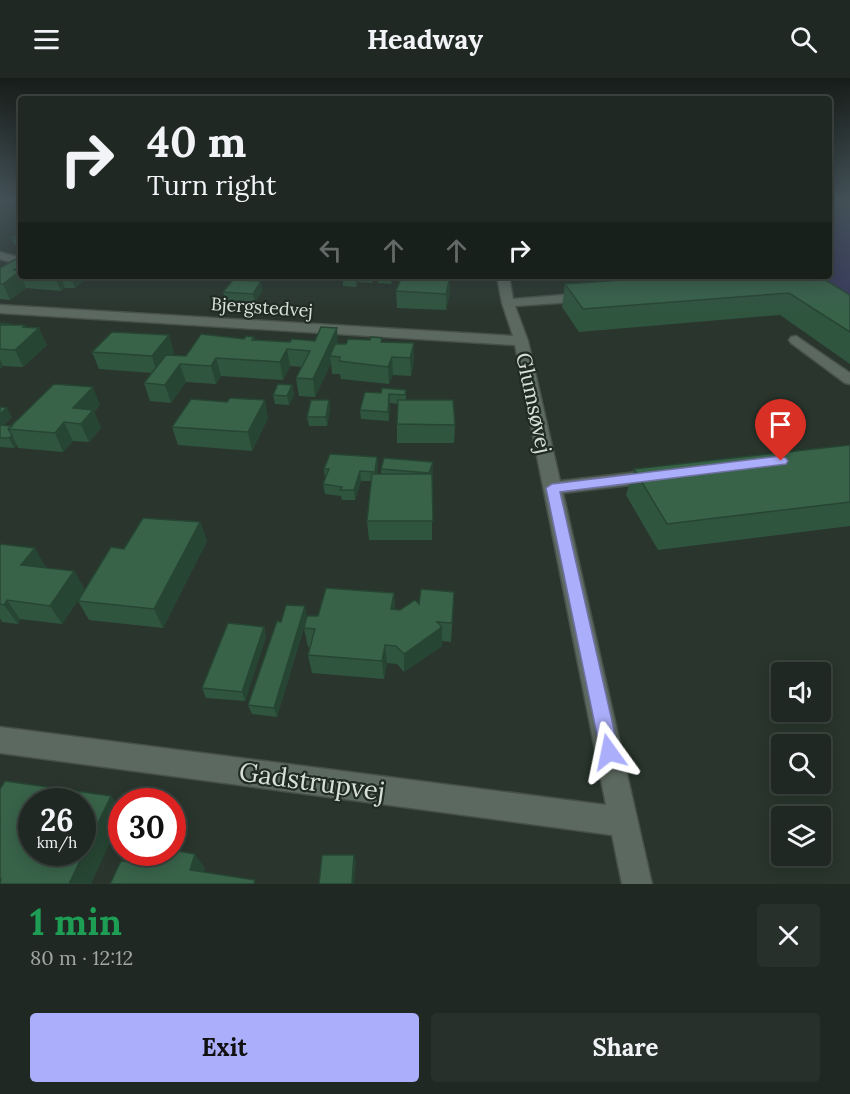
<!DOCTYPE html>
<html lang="en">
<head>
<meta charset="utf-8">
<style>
	:root { --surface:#1f2822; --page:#27302a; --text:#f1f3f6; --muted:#a1a6a5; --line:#3c4440; --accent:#abaffb }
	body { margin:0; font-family:Lora,serif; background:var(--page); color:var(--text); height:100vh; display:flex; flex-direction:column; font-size:22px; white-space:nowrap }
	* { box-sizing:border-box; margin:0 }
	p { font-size:20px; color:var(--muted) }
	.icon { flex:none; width:33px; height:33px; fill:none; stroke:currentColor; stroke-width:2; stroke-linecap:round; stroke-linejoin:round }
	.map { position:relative; height:806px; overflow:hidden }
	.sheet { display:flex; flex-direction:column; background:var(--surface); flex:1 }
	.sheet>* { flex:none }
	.top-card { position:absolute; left:18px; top:18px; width:814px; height:183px; border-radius:6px; box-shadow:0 3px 15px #0003,0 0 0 2px var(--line); background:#1f2822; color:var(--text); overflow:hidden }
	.controls { position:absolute; left:771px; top:584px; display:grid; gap:12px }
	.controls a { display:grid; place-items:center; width:60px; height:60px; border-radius:6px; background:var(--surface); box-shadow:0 3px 15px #0003,0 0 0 2px var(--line); font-size:30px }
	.speed { position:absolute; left:18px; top:710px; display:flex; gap:12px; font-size:30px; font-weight:700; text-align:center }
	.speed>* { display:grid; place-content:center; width:78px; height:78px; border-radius:50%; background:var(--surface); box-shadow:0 3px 15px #0003,0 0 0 2px var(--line); line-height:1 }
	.speed small { font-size:15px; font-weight:400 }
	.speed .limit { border:9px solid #d22; background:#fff; color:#111 }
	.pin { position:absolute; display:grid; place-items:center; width:51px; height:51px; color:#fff; margin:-62px -26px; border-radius:50% 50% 50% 0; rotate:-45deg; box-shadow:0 0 6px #0007 }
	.pin .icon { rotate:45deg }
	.me { position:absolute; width:66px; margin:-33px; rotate:348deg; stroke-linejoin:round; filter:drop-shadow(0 0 4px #0008) }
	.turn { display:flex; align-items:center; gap:21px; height:126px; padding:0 30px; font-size:27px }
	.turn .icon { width:78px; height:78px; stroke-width:2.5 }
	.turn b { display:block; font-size:42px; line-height:51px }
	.lanes { display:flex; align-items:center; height:57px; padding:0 30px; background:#0003; justify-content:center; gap:30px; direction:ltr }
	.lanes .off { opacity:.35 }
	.round { display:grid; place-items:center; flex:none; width:63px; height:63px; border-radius:6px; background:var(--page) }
	.summary { display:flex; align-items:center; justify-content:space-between; height:102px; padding:0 30px }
	h1 { font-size:36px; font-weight:800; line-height:45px; color:#1e9e55 }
	.primary-button { display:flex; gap:12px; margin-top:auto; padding:12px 30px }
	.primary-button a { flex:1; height:69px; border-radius:6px; background:var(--accent); color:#111; font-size:24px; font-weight:800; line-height:69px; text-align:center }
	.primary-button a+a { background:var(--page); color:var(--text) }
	header { display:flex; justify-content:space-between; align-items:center; height:78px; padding:0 30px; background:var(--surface); font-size:27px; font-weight:800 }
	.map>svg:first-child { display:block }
	.green { fill:#38395d }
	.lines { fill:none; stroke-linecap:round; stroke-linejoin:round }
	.minor-casing { stroke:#464f49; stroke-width:3 }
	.minor { fill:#5c6960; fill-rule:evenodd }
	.wall { fill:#30553f }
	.shaded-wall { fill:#274533 }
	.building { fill:#386349; stroke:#274533; stroke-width:1.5; fill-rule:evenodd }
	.route { fill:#abaffb; stroke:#6f72a3; stroke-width:1.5 }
	.labels { text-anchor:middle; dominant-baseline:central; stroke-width:4.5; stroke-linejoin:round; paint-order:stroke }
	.far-street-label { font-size:18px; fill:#d9e0db; stroke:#202b24 }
	.street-label { font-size:21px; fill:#d9e0db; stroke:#202b24 }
	.near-street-label { font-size:26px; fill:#d9e0db; stroke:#202b24 }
</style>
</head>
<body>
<header><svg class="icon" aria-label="menu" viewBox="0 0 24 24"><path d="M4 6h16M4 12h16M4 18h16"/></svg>Headway<svg class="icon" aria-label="search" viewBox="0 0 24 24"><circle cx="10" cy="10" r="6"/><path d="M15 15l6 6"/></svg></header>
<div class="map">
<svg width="850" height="806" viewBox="0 0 850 806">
	<rect width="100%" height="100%" fill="#29352d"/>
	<polygon class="green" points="830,123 850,123 850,238 788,198 830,198"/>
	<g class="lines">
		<g class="minor-casing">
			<g id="minor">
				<polygon points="0,174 21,180 21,187 0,181"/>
				<polygon points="497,198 509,198 513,221 587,215 593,219 587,223 515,228 528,263 560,403 655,392 661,394 664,398 661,402 655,404 563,415 652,806 622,806 612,757 0,675 0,649 606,727 515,267 0,235 0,227 513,258 502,225"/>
				<polygon points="796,258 850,295 850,306 845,305 791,265 789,262 791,259"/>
			</g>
		</g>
		<use href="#minor" class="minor"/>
	</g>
	<g class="wall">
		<polygon points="21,156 21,170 15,167 11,160"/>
		<polygon points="21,178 21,198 90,198 75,210 65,210 61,213 26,210 10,222 0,221 0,190"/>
		<polygon points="127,198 153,198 151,199"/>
		<polygon points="181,198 211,198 209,201 181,200"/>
		<polygon points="332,198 375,198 372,205 358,204 356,209 343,208 343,203 333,203"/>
		<polygon points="378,198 394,198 391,206 378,205"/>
		<polygon points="798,199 850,217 850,286 780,237 579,254 562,229 565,206"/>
		<polygon points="263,212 255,224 225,222 223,214"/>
		<polygon points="396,213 450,215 446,232 397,230"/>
		<polygon points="0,245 10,246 11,247 25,247 26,249 47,267 23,289 3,288 0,291"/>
		<polygon points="254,259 255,262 346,266 382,260 382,264 414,265 414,283 411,298 393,297 389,306 341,301 340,296 332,296 331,285 315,319 299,318 296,300 302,289 290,288 283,302 221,298 216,306 186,304 171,325 150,323 144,305 152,295 99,291 92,274 174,274 171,278 186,278"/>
		<polygon points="292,307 294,317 289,327 275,326 273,317"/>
		<polygon points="406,312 406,322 455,347 454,365 397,365 397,346 398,326 390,325 389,343 361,341 360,332 381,315"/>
		<polygon points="329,322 330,332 327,348 309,348 307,339"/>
		<polygon points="227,324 268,340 252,373 178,367 172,349"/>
		<polygon points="100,327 94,334 101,350 89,364 73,363 63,374 18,370 17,367 14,370 0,369 0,329 12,339 4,347 12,348"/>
		<polygon points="850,367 850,448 658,472 626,417 634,391"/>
		<polygon points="377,379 378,389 377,396 381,396 381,391 433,384 432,396 432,462 369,462 367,443 371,403 361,403 355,422 342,422 341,418 325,416 323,406 325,400 324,391"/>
		<polygon points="200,444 207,463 163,550 89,542 78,523 124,471"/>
		<polygon points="0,466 46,489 45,490 74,493 85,512 62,546 20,541 18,546 2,544 0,540"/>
		<polygon points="454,514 451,564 442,563 442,568 404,594 397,586 387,585 384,601 312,595 308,577 310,569 308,569 304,550 305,546 277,639 252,636 248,627 281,544 307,538 318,538 394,515 395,532 400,532"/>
		<polygon points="264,549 266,559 245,623 206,620 202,610"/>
	</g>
	<g class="shaded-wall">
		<polygon points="4,123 15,123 5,126"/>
		<polygon points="21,188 21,195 19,194 26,210 10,222 3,206 14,192"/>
		<polygon points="55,198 60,198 65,210 61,213"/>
		<polygon points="70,198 90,198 75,210"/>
		<polygon points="356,198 358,198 358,204 356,209"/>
		<polygon points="372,198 375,198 372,205"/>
		<polygon points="391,198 394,198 391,206"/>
		<polygon points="450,199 450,215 446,232 446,216"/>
		<polygon points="261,203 263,212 255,224 253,216"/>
		<polygon points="25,247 30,258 39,250 47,267 23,289 15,272 23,249"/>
		<polygon points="337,250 338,267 330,278 331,285 315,319 313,301"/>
		<polygon points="169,257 174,274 157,295 152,278"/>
		<polygon points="414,265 414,283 411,298 410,280"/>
		<polygon points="287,271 290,288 283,302 280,284"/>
		<polygon points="392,279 393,297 389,306 388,289"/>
		<polygon points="216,280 221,298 216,306 211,288"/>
		<polygon points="0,281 3,288 0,291"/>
		<polygon points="180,286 186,304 171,325 165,307"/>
		<polygon points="292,307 294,317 289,327 287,318"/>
		<polygon points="93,309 100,327 94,334 101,350 89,364 73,330"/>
		<polygon points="389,316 390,325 389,343 388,334"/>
		<polygon points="265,322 268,340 252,373 248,354"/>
		<polygon points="329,322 330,332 327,348 326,339"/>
		<polygon points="7,330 12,339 0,351 0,336"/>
		<polygon points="64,344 73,363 63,374 55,355"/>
		<polygon points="12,357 17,367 14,370 9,360"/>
		<polygon points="377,379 378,389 376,404 375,394"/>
		<polygon points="433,384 432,394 429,405 429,395"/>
		<polygon points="360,393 361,403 355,422 354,412"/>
		<polygon points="200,444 207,463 163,550 154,531"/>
		<polygon points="35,470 46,489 33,506 21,487"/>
		<polygon points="74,493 85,512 62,546 50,528"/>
		<polygon points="394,515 395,534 391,531"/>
		<polygon points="7,522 20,541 18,546 4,527"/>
		<polygon points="305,528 307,538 277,639 274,630"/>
		<polygon points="264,549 266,559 245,623 242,614"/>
		<polygon points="442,549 442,568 404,594 404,576"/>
		<polygon points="385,567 387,585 384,601 382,583"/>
		<polygon points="111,718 122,731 122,739 91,806 69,806"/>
		<polygon points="195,776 205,790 200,806 190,792"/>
		<polygon points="354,777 356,784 354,806 352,806"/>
	</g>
	<g class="building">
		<polygon points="21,156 21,163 11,160"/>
		<polygon points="21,178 21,188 14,192 21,193 21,195 19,194 3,206 0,206 0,190"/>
		<polygon points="402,198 441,198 450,199 446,216 396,213"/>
		<polygon points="682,198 796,198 798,199 819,198 850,217 850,254 789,215 583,231 565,206"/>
		<polygon points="233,202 261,203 253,216 223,214"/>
		<polygon points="0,245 10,246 8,247 0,247"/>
		<polygon points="0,247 25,247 23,249 39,250 15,272 0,271"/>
		<polygon points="321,249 337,250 313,301 296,300 310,273 287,271 280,284 216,280 211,288 180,286 165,307 144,305 166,277 186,278 201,256 244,261 246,258 254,259 252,262 290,264 292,261 315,263"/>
		<polygon points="112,254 169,257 152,278 92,274"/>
		<polygon points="371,259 382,260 381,264 414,265 410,280 392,279 388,289 339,283 340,279 330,278 335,266 346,266 348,261 370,262"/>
		<polygon points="54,306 93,309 73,330 93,332 81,346 64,344 55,355 8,351"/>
		<polygon points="278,306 292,307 287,318 273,317"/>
		<polygon points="382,310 406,312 405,317 389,316 388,334 360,332 365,314 381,315"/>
		<polygon points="230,320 265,322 248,354 172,349 191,321 227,324"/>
		<polygon points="311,322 329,322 326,339 307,339"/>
		<polygon points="398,322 453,322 455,347 397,346"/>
		<polygon points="0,329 7,330 0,336"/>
		<polygon points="0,347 12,348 8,351 12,357 9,360 0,360"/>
		<polygon points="850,367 850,424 667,446 634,391"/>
		<polygon points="330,376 377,379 375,394 360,393 354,412 340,412 342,409 323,406 329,391 324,391"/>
		<polygon points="384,380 433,384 429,395 381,391"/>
		<polygon points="372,396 432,396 433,443 367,443"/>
		<polygon points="143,440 200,444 154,531 78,523 111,469 124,471"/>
		<polygon points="0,466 35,470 21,487 74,493 50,528 7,522 4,527 0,526"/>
		<polygon points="326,510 394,515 391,531 400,532 415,522 419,526 421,511 454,514 452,545 437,544 442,549 404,576 396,568 385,567 382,583 308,577 315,551 304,550 307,538 318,538"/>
		<polygon points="286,527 305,528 274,630 248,627 277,543 281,544"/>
		<polygon points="228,545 264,549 242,614 202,610"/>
		<path d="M5 703 111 718 69 806H0L1 801H0V711ZM32 723H82V774H32Z"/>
		<polygon points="172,772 195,776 190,792 255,802 254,806 110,806 121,783 158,787 163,774 172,774"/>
		<polygon points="322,777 354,777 352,806 319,806"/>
	</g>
	<linearGradient id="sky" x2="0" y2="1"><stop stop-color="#171d19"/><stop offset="0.52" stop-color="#435157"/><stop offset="1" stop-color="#435157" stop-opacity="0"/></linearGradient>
	<rect width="850" height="235" fill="url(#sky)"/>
	<polygon class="route" points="781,378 786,380 788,383 786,386 560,414 619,674 616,681 609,684 602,681 546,410 552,406"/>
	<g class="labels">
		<g class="far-street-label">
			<text transform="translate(262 229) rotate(4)">Bjergstedvej</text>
		</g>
		<g class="street-label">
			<text transform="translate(534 325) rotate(78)">Glumsøvej</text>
		</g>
		<g class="near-street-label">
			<text transform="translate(312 703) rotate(8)">Gadstrupvej</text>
		</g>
	</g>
</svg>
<div class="controls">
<a><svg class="icon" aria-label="sound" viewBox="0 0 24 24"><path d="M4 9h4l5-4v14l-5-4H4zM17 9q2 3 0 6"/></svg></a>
<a><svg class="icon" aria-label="search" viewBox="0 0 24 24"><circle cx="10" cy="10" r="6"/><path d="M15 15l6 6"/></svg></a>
<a><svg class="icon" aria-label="layers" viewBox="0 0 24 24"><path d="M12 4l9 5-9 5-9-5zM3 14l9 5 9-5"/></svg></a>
</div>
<div class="speed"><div>26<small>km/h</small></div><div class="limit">30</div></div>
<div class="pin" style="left:781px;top:383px;background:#d93025"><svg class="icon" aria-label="arrive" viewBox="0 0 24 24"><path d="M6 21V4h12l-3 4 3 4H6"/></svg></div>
<svg class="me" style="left:609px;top:674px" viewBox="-20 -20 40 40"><path d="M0-17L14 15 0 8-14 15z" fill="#abaffb" stroke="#fff" stroke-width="4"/></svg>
<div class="top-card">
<div class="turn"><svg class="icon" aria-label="right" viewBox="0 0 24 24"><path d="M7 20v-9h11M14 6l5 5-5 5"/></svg><div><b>40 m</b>Turn right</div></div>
<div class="lanes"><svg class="icon off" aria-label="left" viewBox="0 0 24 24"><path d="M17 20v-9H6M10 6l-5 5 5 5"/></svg><svg class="icon off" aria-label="ahead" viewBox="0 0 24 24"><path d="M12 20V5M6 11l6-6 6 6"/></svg><svg class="icon off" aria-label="ahead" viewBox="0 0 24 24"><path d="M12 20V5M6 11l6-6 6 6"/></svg><svg class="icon" aria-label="right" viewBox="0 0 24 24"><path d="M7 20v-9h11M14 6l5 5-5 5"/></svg></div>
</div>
</div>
<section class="sheet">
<div class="summary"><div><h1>1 min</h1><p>80 m · 12:12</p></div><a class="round"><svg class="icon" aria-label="close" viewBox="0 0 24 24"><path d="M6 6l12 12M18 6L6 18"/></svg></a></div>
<div class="primary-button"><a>Exit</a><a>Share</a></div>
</section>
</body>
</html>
